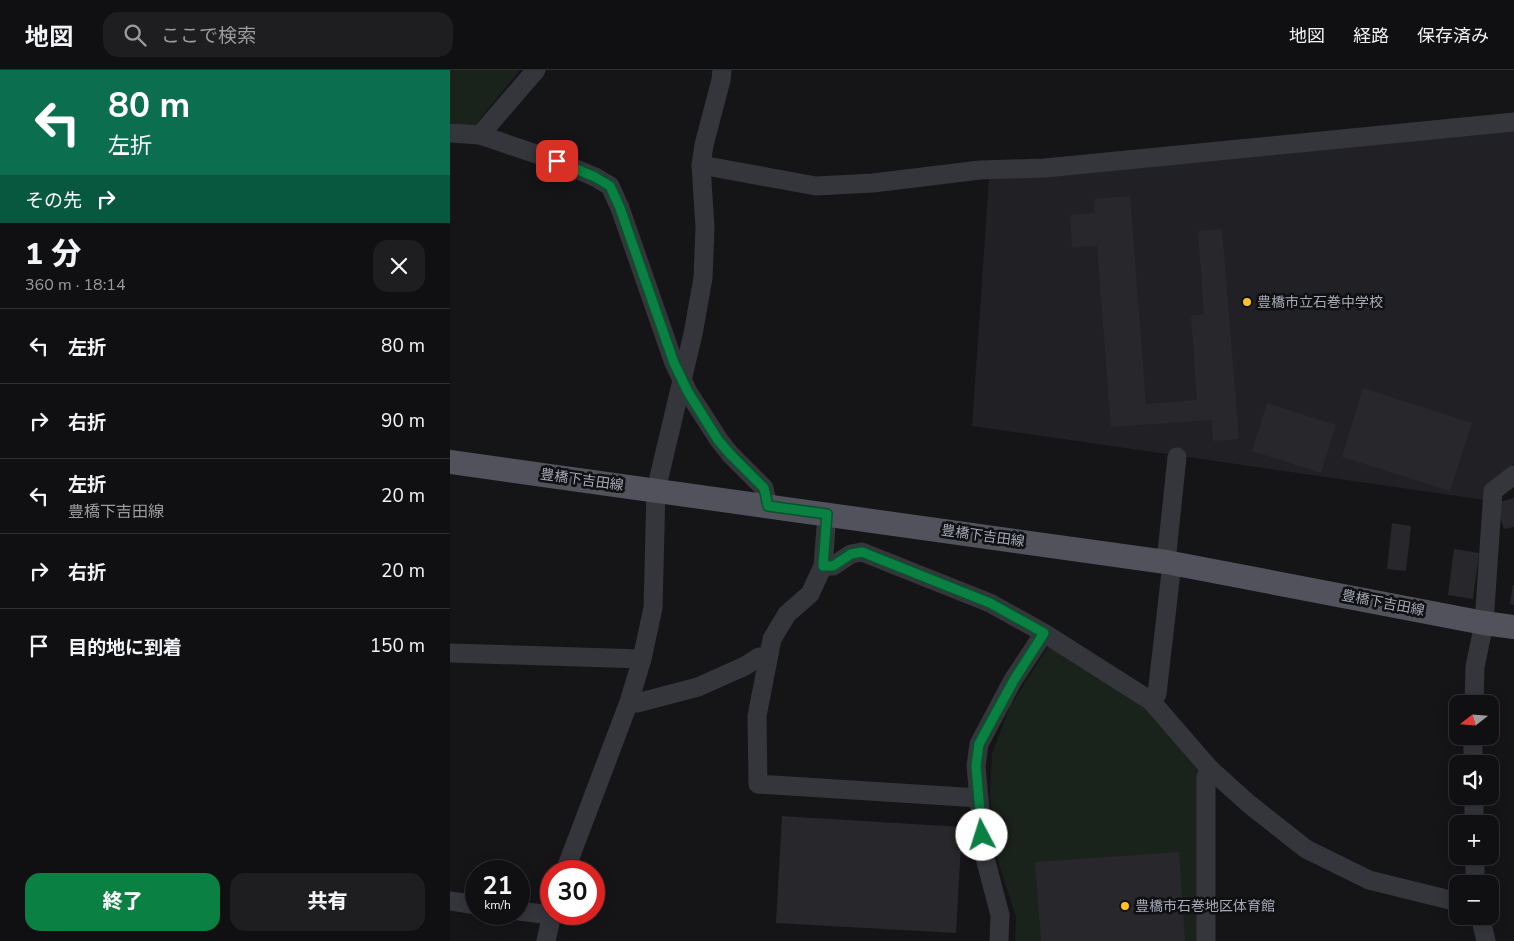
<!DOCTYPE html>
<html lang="ja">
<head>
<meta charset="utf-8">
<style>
	:root { --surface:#100f11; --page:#1e1d1f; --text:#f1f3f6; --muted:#9c9c9f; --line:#302f31; --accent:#0b8043 }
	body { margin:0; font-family:"Nunito Sans","Noto Sans JP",sans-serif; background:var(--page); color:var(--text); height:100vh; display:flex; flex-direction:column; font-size:19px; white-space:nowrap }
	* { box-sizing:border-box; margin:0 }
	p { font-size:16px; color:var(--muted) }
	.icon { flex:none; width:28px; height:28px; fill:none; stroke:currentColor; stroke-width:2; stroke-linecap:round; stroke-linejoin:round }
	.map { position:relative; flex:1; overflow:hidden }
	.drawer { display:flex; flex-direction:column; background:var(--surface); width:450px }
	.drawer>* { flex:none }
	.banner { background:#0b6e4f; color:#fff; overflow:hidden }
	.needle { width:32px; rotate:253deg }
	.tools { position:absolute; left:999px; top:625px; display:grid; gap:10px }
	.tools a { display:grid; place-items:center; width:50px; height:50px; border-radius:10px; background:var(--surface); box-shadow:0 2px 12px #0003,0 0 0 1px var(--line); font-size:25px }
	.speed { position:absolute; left:15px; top:790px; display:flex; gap:10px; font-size:25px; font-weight:700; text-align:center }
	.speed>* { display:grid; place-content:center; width:65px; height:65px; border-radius:50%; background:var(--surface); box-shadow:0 2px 12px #0003,0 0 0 1px var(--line); line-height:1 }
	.speed small { font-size:12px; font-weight:400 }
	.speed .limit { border:8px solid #d22; background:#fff; color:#111 }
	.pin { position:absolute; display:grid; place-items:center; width:42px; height:42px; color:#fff; margin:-21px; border-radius:10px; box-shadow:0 2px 8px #0006 }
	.me { position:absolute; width:55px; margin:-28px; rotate:355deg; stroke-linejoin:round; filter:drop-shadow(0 0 4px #0008) }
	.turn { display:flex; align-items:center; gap:18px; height:105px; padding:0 25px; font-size:22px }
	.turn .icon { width:65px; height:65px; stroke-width:2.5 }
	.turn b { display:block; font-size:35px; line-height:42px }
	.then { display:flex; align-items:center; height:48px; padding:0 25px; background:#0003; gap:10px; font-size:19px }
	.round { display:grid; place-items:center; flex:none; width:52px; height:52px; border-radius:15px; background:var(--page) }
	.summary { display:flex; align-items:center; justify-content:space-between; height:85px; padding:0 25px }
	h1 { font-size:30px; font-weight:800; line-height:38px }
	.button { display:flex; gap:10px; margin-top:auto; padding:10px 25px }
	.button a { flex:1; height:58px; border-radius:15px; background:var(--accent); color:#fff; font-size:20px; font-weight:800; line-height:58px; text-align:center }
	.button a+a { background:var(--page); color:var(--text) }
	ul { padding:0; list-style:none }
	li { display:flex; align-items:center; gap:15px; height:75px; padding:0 25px; border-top:1px solid var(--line) }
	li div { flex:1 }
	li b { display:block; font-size:19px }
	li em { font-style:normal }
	header { display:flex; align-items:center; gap:30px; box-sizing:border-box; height:70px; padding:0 25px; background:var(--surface); border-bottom:1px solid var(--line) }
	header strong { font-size:24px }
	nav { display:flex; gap:28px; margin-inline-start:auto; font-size:18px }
	.search { width:350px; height:45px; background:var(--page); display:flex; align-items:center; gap:12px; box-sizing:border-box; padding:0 18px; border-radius:15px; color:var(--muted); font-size:19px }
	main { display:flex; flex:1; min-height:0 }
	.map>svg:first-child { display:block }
	.built { fill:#212024 }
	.green { fill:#1a221c }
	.building { fill:#28272b }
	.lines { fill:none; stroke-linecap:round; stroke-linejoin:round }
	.minor { stroke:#35363c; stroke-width:19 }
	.major { stroke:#51525b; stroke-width:24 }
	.route-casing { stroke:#07532c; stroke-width:12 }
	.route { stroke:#0b8043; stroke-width:9 }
	.poi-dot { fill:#ffc224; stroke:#100f12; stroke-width:2 }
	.labels { text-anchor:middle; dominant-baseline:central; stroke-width:5; stroke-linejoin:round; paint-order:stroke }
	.poi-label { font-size:14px; fill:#a5aab8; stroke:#100f12; text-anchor:start }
	.street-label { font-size:14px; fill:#a5aab8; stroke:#100f12 }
</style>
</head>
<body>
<header>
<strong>地図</strong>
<div class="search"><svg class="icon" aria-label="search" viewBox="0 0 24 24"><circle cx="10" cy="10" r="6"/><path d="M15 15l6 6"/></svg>ここで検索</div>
<nav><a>地図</a><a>経路</a><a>保存済み</a></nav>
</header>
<main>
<section class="drawer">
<div class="banner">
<div class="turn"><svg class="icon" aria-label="left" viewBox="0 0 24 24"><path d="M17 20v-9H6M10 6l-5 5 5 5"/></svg><div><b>80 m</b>左折</div></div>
<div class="then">その先<svg class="icon" aria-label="right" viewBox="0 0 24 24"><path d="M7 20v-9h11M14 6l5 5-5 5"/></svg></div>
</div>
<div class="summary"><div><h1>1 分</h1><p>360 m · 18:14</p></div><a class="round"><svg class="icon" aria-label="close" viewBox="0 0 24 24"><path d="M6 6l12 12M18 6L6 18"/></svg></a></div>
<ul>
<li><svg class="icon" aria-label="left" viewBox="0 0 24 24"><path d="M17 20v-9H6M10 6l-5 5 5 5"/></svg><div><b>左折</b></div><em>80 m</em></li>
<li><svg class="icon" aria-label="right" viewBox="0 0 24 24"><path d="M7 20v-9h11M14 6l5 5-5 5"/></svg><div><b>右折</b></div><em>90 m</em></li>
<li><svg class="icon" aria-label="left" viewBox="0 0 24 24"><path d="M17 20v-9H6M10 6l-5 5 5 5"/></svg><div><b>左折</b><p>豊橋下吉田線</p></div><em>20 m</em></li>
<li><svg class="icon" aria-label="right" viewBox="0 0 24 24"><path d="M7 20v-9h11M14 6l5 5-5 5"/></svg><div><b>右折</b></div><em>20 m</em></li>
<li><svg class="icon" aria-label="arrive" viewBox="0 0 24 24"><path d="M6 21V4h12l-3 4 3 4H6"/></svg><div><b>目的地に到着</b></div><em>150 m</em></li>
</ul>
<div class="button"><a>終了</a><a>共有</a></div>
</section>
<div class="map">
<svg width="1064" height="871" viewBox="0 0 1064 871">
	<rect width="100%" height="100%" fill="#151417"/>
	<polygon class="built" points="1064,60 1064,394 1036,415 1035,430 522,356 539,108"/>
	<g class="green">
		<polygon points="0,0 70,0 22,59 0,52"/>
		<polygon points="602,571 702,638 752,698 749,871 565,871 566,847 545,782 540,724 542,684 560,636"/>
	</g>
	<g class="building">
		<polygon points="680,126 696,334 747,330 741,246 754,244 748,161 772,159 789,369 763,371 762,350 661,357 647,176 622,178 620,145 645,143 644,129"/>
		<polygon points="913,318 1022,353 1000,421 892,387"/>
		<polygon points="817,333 886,355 871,403 802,381"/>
		<polygon points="1064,428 1064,457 1054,459 1046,433"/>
		<polygon points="942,453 961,456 956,501 937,499"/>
		<polygon points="1004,479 1029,483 1023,529 998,525"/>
		<polygon points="1063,515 1064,515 1064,535 1060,534"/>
		<polygon points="332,746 512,757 506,863 326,853"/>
		<polygon points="729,782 735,871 591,871 585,792"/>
	</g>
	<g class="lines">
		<g class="minor">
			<polyline points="0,63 30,65 107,91 145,107 160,116 170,138 224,293 238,322 269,370 280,384 314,418 318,435"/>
			<polyline points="30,65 86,0"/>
			<polyline points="251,95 366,116 423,113 530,100 595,98 1064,52"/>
			<polyline points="377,444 373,496 360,524 337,544 322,569 307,646 308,714 529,728"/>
			<polyline points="716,492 727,387"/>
			<polyline points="373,496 383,496 401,484 412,482 540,533 594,563 701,631 760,699 799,734 856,779 919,810 1008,832"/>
			<polyline points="0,583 192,589"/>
			<polyline points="701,631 707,624 722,493"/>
			<polyline points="179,632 187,633 248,617 295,596 309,587 318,588"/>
			<polyline points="1024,634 1025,597 1034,553 1043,421 1064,405"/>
			<polyline points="1023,666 1023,694"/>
			<polyline points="1024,726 1024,754"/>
			<polyline points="1025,786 1025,814"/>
			<polyline points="115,801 179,632 192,589 203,538 206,420 243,264 253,208 255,158 251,95 254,75 271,10 272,0"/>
			<polyline points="0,831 26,835"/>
			<polyline points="69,841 101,845"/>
			<polyline points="1030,846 1036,871"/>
			<polyline points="96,871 102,844"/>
			<polyline points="549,871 550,845 534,784 526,696 529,674 563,610 594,563"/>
			<polyline points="756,871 756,707 760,699"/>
		</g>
		<polyline class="major" points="0,392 716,492 1034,553 1064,557"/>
	</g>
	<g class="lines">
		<g class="route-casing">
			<polyline id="route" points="107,91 145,107 160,116 170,138 224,293 238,322 268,370 280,384 314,418 318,436 377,444 373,496 383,496 401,484 412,482 540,533 594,563 564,610 529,674 526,696 532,765"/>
		</g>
		<use href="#route" class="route"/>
	</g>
	<g class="poi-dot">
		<circle cx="797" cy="232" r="5"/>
		<circle cx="675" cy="836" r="5"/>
	</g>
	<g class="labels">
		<g class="poi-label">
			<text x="807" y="232">豊橋市立石巻中学校</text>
			<text x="685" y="836">豊橋市石巻地区体育館</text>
		</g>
		<g class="street-label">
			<text transform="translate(132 410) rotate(8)">豊橋下吉田線</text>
			<text transform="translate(533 466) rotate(8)">豊橋下吉田線</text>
			<text transform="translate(933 533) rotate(11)">豊橋下吉田線</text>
		</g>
	</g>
</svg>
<div class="tools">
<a><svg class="needle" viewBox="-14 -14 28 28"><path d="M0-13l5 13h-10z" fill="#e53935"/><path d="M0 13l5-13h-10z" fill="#9c9c9f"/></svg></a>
<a><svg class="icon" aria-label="sound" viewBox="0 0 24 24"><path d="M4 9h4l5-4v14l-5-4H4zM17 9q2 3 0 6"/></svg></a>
<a>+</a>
<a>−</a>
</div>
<div class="speed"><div>21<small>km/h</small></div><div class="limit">30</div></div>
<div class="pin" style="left:107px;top:91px;background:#d93025"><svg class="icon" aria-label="arrive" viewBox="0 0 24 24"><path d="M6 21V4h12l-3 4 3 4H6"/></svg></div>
<svg class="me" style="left:532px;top:765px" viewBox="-20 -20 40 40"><circle r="19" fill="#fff"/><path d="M0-13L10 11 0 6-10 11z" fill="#0b8043"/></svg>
</div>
</main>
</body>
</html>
